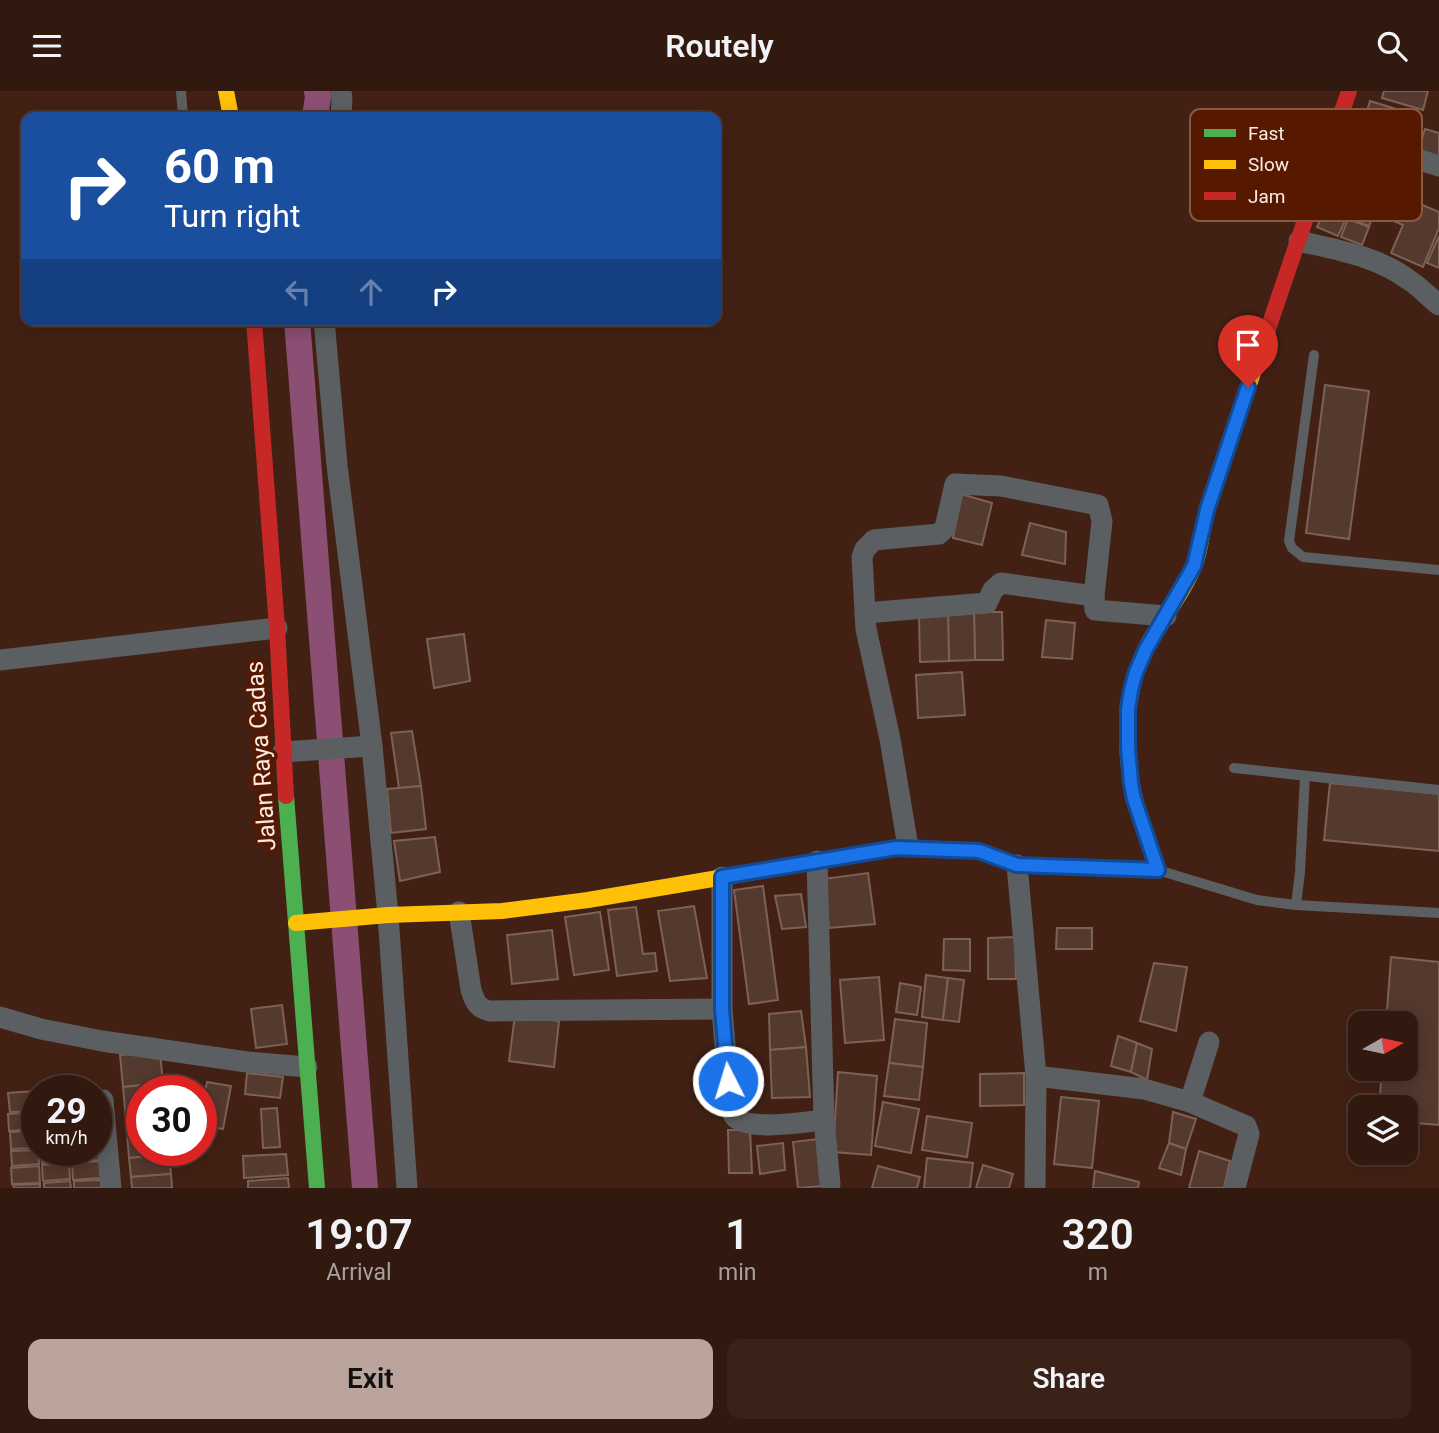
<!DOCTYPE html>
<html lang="en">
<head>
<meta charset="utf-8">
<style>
	:root { --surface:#32190f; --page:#3a2218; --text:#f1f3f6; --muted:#a8a09e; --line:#4d382f; --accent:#baa49c }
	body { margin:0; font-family:Roboto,sans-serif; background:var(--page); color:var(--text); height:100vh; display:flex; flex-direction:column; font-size:26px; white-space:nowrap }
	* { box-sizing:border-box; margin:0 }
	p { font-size:23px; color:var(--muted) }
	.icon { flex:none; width:38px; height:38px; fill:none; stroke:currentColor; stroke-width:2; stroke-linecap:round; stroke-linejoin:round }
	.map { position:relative; height:1097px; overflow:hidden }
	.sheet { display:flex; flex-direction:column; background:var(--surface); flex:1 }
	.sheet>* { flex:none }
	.hud { position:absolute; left:21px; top:21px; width:700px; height:214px; border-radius:14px; box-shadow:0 4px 18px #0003,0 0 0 2px var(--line); background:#1a4fa0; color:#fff; overflow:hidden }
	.needle { width:46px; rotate:81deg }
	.controls { position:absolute; left:1348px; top:920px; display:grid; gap:14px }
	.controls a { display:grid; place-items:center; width:70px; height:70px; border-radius:14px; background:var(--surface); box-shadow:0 4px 18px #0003,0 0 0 2px var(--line); font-size:35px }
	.speed { position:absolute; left:21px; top:984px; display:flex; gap:14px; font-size:35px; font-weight:700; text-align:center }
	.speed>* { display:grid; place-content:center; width:91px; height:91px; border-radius:50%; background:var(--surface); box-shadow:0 4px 18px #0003,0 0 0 2px var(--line); line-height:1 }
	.speed small { font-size:18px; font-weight:400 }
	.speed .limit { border:10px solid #d22; background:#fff; color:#111 }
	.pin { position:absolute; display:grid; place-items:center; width:60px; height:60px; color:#fff; margin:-72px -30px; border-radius:50% 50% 50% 0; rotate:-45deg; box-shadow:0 0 7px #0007 }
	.pin .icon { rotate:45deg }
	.me { position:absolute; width:77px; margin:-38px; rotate:355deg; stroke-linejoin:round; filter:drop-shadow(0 0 5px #0008) }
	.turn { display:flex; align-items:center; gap:24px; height:147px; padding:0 28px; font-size:32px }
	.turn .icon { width:91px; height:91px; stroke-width:2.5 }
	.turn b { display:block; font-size:49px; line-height:60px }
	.lanes { display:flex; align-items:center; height:66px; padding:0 28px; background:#0003; justify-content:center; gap:35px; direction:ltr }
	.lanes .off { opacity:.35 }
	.eta { display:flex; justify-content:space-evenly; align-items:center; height:119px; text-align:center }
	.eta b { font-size:42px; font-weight:600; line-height:49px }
	.cta { display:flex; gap:14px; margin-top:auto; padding:14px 28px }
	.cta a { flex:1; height:80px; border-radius:14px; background:var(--accent); color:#111; font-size:28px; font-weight:600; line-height:80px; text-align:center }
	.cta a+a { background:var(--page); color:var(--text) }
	header { display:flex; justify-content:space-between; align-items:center; height:91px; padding:0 28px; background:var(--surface); font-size:32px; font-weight:600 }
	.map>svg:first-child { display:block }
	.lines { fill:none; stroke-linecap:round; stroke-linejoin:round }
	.canal { stroke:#8c4f74; stroke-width:26 }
	.building { fill:#54392e; stroke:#7d6156; stroke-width:2 }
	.lane { stroke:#5b5f61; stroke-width:10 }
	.street { stroke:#5b5f61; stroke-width:21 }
	.fast { stroke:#4caf50; stroke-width:16 }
	.slow { stroke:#ffc107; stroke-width:16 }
	.jam { stroke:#c62828; stroke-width:16 }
	.route-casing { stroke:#114b97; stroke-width:18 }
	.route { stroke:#1a73e8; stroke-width:12 }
	.labels { text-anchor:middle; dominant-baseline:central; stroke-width:7; stroke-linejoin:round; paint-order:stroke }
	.street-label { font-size:24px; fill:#fbebe5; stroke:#561900 }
	.key { fill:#561900; stroke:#885845; stroke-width:2 }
	.key-label { font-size:19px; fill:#fbebe5 }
</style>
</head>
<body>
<header><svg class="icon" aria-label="menu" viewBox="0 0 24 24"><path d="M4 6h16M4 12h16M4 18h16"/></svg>Routely<svg class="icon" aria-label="search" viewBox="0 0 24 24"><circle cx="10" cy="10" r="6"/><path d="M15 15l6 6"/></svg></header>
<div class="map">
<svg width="1439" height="1097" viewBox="0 0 1439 1097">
	<rect width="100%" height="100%" fill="#422114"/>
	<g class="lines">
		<g class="canal">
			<polyline points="315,26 318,6 317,0"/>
			<polyline points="297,229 365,1097"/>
		</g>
	</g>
	<g class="building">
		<polygon points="1384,0 1428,0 1423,19 1382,7"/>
		<polygon points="1370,10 1406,21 1396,55 1360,45"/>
		<polygon points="1425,38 1439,42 1439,67 1418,61"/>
		<polygon points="1367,90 1439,121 1439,137 1423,176 1391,162 1403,134 1357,114"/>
		<polygon points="1328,112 1349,121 1338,145 1317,136"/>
		<polygon points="1355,115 1374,123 1369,135 1349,127"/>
		<polygon points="1348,128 1369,136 1362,154 1341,146"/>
		<polygon points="1439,145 1439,177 1427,172"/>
		<polygon points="1325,294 1369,300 1349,448 1306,442"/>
		<polygon points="961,403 992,412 982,454 953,447"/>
		<polygon points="1030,432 1066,441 1065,473 1022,464"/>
		<polygon points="974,521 1002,521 1003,569 975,569"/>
		<polygon points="974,521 975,569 949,570 948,522"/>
		<polygon points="919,522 948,522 949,570 920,571"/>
		<polygon points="1046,529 1075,532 1072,568 1042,566"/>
		<polygon points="464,543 470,590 434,597 427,548"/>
		<polygon points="962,581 965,624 918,627 916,584"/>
		<polygon points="412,640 421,695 399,697 391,642"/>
		<polygon points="1330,692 1439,703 1439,760 1324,749"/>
		<polygon points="421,695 426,738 391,742 387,698"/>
		<polygon points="435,746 440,781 400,790 394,750"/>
		<polygon points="868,782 875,833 829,837 823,788"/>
		<polygon points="763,795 778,909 749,913 734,799"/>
		<polygon points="801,803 806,836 782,838 775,805"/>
		<polygon points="694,815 707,887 670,890 658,820"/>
		<polygon points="636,816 643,863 655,862 657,880 617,885 608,819"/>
		<polygon points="600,821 609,879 574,884 565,826"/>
		<polygon points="1057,837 1092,837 1092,858 1056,858"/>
		<polygon points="552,839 558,888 512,893 507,844"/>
		<polygon points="1015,846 1016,888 988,888 988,847"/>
		<polygon points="944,848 970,848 970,880 943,879"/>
		<polygon points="1391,866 1439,871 1439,1034 1405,1031 1405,1017 1379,1017 1382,978 1405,978 1405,933 1386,933"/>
		<polygon points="1154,872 1187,876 1176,940 1140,930"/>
		<polygon points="926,884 948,887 943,929 922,926"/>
		<polygon points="879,886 884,949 845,952 840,889"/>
		<polygon points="948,887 964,889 959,931 943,929"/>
		<polygon points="900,892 921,896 917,924 896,921"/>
		<polygon points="282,914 287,953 256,957 251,918"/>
		<polygon points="801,920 806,956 770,959 769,923"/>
		<polygon points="515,924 559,930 554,976 509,970"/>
		<polygon points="895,928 927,932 923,976 889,972"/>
		<polygon points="1118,945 1137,952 1131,981 1111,975"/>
		<polygon points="1137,952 1152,958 1147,989 1131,981"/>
		<polygon points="806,956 810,1006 772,1007 770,959"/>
		<polygon points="160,961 163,992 123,996 120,964"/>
		<polygon points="889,972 923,976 919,1009 884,1005"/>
		<polygon points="838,981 877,985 871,1064 833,1061"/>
		<polygon points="247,982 283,986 280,1007 245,1003"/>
		<polygon points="1024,982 1024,1014 980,1015 980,983"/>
		<polygon points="207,991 231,995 223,1038 201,1034 201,1022"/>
		<polygon points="163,992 163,999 142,999 142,1029 126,1030 123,996"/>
		<polygon points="34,1000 35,1020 10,1021 8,1002"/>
		<polygon points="1061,1006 1099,1010 1092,1077 1054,1073"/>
		<polygon points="883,1011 919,1018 911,1062 875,1055"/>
		<polygon points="277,1017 280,1056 263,1057 261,1018"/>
		<polygon points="36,1021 37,1038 9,1040 8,1023"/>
		<polygon points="1173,1021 1196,1028 1186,1058 1169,1052"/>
		<polygon points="927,1025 972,1032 967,1066 922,1059"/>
		<polygon points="142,1029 142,1059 169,1059 169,1063 129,1067 126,1030"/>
		<polygon points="728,1039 750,1039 752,1082 729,1082"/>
		<polygon points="37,1040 37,1057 11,1058 10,1041"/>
		<polygon points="817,1048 823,1095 798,1097 793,1051"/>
		<polygon points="783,1052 785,1079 760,1083 757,1055"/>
		<polygon points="1169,1052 1186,1058 1181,1084 1159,1077"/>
		<polygon points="96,1054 99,1054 100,1069 73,1071 72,1059 96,1059"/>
		<polygon points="38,1059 39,1073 12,1075 11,1060"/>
		<polygon points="41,1059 68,1059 69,1071 42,1072"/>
		<polygon points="1199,1060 1230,1070 1224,1097 1189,1097"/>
		<polygon points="169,1063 171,1083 131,1086 129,1067"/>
		<polygon points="286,1063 288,1084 244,1087 243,1065"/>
		<polygon points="927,1067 973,1072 970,1097 924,1097"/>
		<polygon points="100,1070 101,1087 73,1089 72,1072"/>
		<polygon points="69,1072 70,1088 43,1090 42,1074"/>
		<polygon points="983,1074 1013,1083 1009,1097 976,1097"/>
		<polygon points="39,1075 40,1092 12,1093 11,1077"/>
		<polygon points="878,1075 920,1086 917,1097 872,1097"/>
		<polygon points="1095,1080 1139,1091 1138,1097 1093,1097"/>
		<polygon points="171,1083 172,1097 132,1097 131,1086"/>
		<polygon points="288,1087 289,1097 248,1097 248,1090"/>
		<polygon points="101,1089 101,1097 74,1097 74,1090"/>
		<polygon points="70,1090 71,1097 44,1097 44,1092"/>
		<polygon points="40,1093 40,1097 14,1097 13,1094"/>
	</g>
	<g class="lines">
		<g class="lane">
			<polyline points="181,0 183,26"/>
			<polyline points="1314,264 1289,450 1292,457 1303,466 1439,479"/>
			<polyline points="1234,677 1439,699"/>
			<polyline points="1161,780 1257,809 1296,814 1439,822"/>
			<polyline points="1296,814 1300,781 1305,685"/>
		</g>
		<g class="street">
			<polyline points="341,0 342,8 341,26"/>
			<polyline points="1335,42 1439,75"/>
			<path d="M1299 150C1337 159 1377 165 1409 189 1420 196 1429 206 1439 214"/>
			<polyline points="324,229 337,374 372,655 388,824 407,1097"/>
			<polyline points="865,522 987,512 993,499 1001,492 1094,505"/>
			<polyline points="0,569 277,537"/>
			<polyline points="283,661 372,655"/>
			<polyline points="908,756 890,648 866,538 862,466 865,458 874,449 939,443 945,437 955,393 1001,395 1098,414 1102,430 1094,505 1095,519 1166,525"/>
			<polyline points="817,770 824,1029 830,1093"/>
			<polyline points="1017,774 1036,985 1035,1097"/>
			<path d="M722 786V918L730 1014C731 1017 732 1022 734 1025 748 1041 805 1031 824 1029"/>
			<path d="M459 821 471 899C475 911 477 917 490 920L722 918"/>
			<polyline points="0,926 41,938 102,950 247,971 307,976"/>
			<polyline points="1036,985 1144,998 1190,1011 1246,1035 1249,1043 1235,1097"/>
			<polyline points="103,1009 111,1097"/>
			<polyline points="1190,1011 1209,951"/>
		</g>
		<polyline class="fast" points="286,705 317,1097"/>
		<g class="slow">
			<polyline points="226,0 231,26"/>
			<path d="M1142 733C1123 675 1119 607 1149 551 1164 525 1184 501 1195 473 1202 454 1202 434 1208 416 1227 356 1248 297 1268 238"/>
			<polyline points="296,832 388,824 502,820 588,809 754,781"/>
		</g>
		<g class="jam">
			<polyline points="254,229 277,537 286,705"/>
			<polyline points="1268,238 1349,0"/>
			<polyline points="754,781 902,756 979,760 1017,774 1158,779 1142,733"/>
		</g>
	</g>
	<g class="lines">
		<g class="route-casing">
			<polyline id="route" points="728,990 722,918 722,786 896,757 979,760 1017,774 1158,779 1134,708 1131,692 1128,656 1128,618 1131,599 1136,581 1146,558 1194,475 1207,419 1248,296"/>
		</g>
		<use href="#route" class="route"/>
	</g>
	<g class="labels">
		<g class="street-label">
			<text transform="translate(261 665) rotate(-94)">Jalan Raya Cadas</text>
		</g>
	</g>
	<rect x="1190" y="18" width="232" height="112" rx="10" class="key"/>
	<rect x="1204" y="38" width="32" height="8" fill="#4caf50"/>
	<rect x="1204" y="69" width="32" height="9" fill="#ffc107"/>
	<rect x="1204" y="101" width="32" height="8" fill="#c62828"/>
	<g class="key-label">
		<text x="1248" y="49">Fast</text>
		<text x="1248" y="80">Slow</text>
		<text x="1248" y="112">Jam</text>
	</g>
</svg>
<div class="controls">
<a><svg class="needle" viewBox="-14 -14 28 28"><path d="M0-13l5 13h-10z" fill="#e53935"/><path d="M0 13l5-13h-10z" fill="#a8a09e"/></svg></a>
<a><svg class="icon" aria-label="layers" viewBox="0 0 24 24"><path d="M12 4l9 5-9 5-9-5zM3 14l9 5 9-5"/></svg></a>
</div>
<div class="speed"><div>29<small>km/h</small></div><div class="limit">30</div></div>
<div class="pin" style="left:1248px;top:296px;background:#d93025"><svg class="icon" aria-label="arrive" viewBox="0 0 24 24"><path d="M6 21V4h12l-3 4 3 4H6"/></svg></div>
<svg class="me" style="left:728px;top:990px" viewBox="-20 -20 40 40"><circle r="17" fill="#1a73e8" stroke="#fff" stroke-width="3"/><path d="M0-11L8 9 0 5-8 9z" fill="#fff"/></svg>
<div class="hud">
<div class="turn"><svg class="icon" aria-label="right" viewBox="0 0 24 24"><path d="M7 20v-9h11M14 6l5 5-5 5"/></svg><div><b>60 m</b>Turn right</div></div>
<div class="lanes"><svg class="icon off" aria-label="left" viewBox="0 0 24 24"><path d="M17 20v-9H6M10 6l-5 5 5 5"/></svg><svg class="icon off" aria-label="ahead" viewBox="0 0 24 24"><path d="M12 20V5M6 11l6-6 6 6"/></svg><svg class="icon" aria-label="right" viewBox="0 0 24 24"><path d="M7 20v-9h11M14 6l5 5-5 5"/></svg></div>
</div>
</div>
<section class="sheet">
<div class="eta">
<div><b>19:07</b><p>Arrival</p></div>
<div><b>1</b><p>min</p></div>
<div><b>320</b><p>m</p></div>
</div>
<div class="cta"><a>Exit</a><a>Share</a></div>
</section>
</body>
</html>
